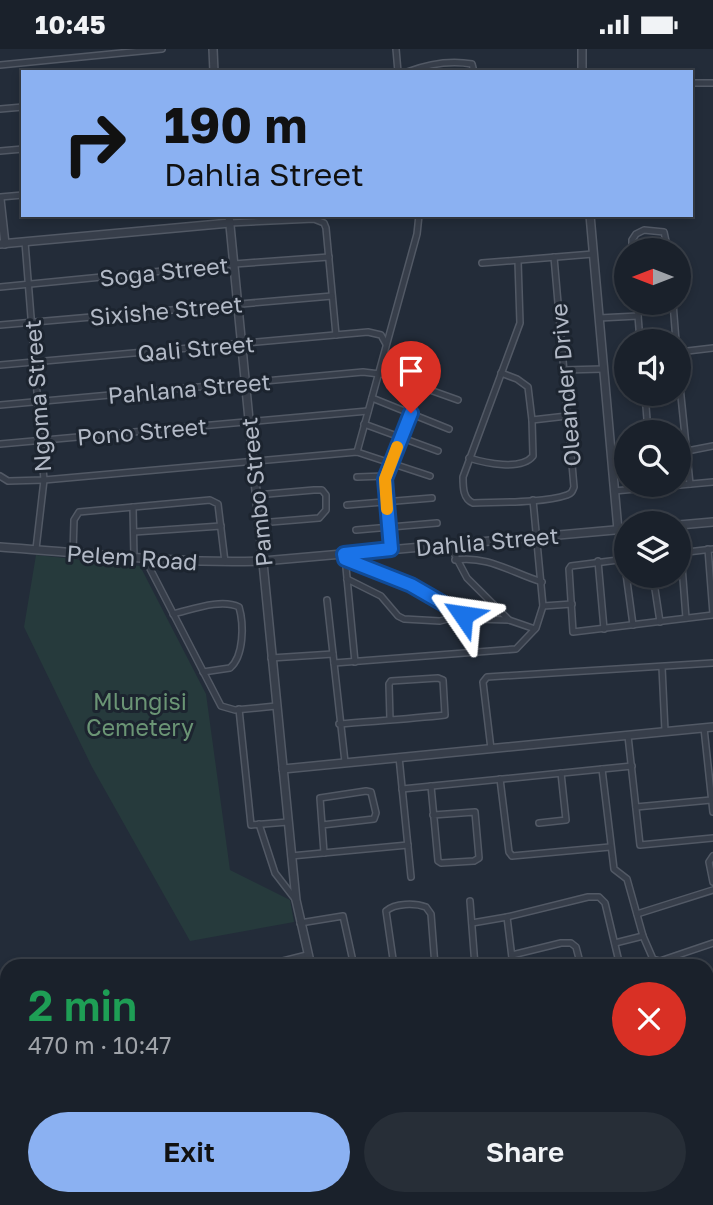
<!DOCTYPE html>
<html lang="en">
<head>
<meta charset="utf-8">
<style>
	:root { --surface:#1a212b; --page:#272e37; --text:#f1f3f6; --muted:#9fa3a9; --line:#383e47; --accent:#8bb1f2 }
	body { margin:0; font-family:"Golos Text",sans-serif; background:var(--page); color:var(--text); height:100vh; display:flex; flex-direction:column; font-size:26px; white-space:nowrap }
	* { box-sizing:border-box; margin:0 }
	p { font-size:23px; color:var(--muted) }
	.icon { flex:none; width:38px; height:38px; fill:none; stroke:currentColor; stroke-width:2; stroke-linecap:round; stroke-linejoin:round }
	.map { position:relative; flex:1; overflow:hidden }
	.side { position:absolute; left:0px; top:910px; width:714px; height:247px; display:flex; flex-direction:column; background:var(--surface); border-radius:21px 21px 0 0; box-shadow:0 4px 10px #0003,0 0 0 2px var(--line) }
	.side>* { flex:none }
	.guide { position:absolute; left:21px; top:21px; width:672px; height:147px; border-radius:0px; box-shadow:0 4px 10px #0003,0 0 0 2px var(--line); background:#8bb1f2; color:#111; overflow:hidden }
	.needle { width:46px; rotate:270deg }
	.fabs { position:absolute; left:614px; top:189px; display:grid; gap:14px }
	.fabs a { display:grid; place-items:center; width:77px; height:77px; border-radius:50%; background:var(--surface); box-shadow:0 4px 10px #0003,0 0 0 2px var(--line); font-size:35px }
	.pin { position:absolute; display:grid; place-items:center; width:60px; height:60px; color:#fff; margin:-72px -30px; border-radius:50% 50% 50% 0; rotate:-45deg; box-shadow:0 0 7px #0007 }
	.pin .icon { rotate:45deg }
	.me { position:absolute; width:77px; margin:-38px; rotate:302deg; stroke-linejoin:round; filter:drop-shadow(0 0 5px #0008) }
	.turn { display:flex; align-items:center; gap:24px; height:147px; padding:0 28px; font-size:32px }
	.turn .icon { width:91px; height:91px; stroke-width:2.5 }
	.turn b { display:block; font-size:49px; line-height:60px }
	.round { display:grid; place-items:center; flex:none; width:74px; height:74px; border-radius:37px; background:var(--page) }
	.headline { display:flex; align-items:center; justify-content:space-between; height:119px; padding:0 28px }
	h1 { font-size:42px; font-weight:600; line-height:52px; color:#1e9e55 }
	.action { display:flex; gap:14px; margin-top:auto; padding:14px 28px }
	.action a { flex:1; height:80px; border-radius:42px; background:var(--accent); color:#111; font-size:28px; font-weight:600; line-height:80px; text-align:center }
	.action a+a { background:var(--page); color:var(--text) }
	.status { display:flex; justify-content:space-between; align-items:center; height:49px; padding:0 35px; background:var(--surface); direction:ltr }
	.status svg { height:19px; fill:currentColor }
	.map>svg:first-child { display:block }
	.green { fill:#263a3c }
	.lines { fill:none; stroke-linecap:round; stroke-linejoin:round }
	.minor-casing { stroke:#525965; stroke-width:8 }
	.tertiary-casing { stroke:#525965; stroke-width:10 }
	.minor { stroke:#373e4a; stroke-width:5 }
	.tertiary { stroke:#373e4a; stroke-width:7 }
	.route-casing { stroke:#114b97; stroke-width:18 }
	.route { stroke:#1a73e8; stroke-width:12 }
	.slow { stroke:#f59e0b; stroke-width:12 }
	.labels { text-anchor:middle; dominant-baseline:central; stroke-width:6; stroke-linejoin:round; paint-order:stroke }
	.street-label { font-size:23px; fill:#b2b9c6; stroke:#1c242f }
	.park-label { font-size:23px; fill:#6b9575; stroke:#1c242f }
</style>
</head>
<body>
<div class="status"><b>10:45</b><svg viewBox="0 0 49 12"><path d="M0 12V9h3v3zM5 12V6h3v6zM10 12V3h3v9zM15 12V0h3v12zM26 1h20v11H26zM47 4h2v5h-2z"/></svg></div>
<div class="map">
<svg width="713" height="1156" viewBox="0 0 713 1156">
	<rect width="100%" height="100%" fill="#232c39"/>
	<polygon class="green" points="36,506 140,517 206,645 230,821 290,851 294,873 190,892 92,718 24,578"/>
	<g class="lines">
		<g class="minor-casing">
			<g id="minor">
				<polyline points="396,0 398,23"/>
				<polyline points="0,16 162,0"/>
				<path d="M407 23C428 15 450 11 472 15L474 23"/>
				<polyline points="691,34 713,34"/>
				<polyline points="0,60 23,58"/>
				<polyline points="0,102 23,100"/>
				<polyline points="0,148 23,146"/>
				<polyline points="230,174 314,170 324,174 326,179 336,286"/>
				<polyline points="25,193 44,431 36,500"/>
				<polyline points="632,201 632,191 636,185 644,181 664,183 668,201"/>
				<path d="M518 212 520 274 463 428C463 438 463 450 473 454 499 453 544 454 567 446 572 444 572 443 574 438L554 208"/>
				<polyline points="482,214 593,205"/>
				<polyline points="0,238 234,215 329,208"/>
				<polyline points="637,254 640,292"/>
				<polyline points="673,254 676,292"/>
				<polyline points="599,269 638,267"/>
				<polyline points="0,276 332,247"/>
				<polyline points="679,303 713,299"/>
				<polyline points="0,316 368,283 381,286 386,295"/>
				<polyline points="563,321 603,320"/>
				<polyline points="679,328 690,435"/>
				<polyline points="645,345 648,383"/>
				<polyline points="372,349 449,380"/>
				<polyline points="0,356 363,323 388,326 458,351"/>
				<polyline points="532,371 567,367"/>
				<polyline points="364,375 438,402"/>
				<polyline points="0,395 368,362"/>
				<polyline points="687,402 713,397"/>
				<polyline points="357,403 417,185 419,166"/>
				<path d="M469 409C485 414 521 422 533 407L532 371 528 338 517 330 501 324"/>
				<polyline points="0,427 8,432 44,431 357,403 430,427"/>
				<polyline points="357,428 386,427"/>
				<polyline points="614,442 713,433"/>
				<polyline points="256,446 314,441 322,441 326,446 326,461 319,469 259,474"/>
				<polyline points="347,456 432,449"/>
				<polyline points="133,458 134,509"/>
				<polyline points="356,481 437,474"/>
				<polyline points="134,483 221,477"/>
				<polyline points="449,495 467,529 509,571"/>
				<polyline points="391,500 385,430 425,324 425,318"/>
				<polyline points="708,500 713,565"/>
				<polyline points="73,504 74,471 79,463 210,451 218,455 225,513"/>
				<polyline points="679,504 713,500"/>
				<polyline points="681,504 686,569"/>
				<polyline points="345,508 355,613"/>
				<polyline points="145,510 221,657 235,661 276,657"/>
				<polyline points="345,510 423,542 463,566 475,570 509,571 535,580"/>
				<polyline points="624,510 633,576"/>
				<polyline points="626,510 571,517 569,520 573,583 713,566"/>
				<path d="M455 511C488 506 512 524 542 533"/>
				<polyline points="598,512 604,580"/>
				<polyline points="653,527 660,573"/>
				<polyline points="347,530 381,547 398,567 404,570 440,572 463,566"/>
				<polyline points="327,551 345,713"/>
				<polyline points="543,557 572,555"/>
				<path d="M173 565C191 561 221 549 239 558 244 575 244 607 230 619L203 623"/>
				<polyline points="271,609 333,605"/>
				<polyline points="334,614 516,600 536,579 543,557 533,451"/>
				<polyline points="662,618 665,682"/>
				<polyline points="239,660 251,776 288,773"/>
				<path d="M339 675C374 672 410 670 445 666L443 631 438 629 391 632 389 635 390 671"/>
				<polyline points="704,679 713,763"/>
				<polyline points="628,687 640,796 713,789"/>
				<polyline points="491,700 483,633 487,628 713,614"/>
				<polyline points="399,708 411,828"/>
				<polyline points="602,720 614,820 627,830 643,887 653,910 660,912 713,894"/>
				<polyline points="500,730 509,803 512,807 610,798"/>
				<polyline points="431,737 438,812 441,814 474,812 479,809 475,763 433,766"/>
				<polyline points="402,740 632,717"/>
				<polyline points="636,758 711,751"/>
				<polyline points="539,774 566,771 561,724"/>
				<polyline points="259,775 275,824 295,850"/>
				<polyline points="322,776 374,770 376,764 371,743 366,742 320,749 324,804"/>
				<polyline points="291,807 408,796"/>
				<polyline points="713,807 709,813 713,833"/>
				<polyline points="470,852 475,917"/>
				<polyline points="637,865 713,841"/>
				<polyline points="507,868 513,917"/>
				<polyline points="300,874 343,867 354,917"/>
				<polyline points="472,874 507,868 588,848 599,848 605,854 620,917"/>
				<polyline points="615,894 643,887"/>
				<polyline points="512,906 561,894 571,894 576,898 581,917"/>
				<polyline points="263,917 307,906"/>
				<path d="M394 917 386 862C395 854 415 854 426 858L431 865 435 917"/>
				<polyline points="707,972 713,970"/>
				<polyline points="0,990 7,998"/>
				<polyline points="0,1031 7,1040"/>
				<polyline points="707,1037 713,1035"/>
				<polyline points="707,1066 713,1064"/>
				<polyline points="0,1080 7,1090"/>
				<polyline points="707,1096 713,1094"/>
				<polyline points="707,1125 713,1124"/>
				<polyline points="0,1138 7,1148"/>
				<polyline points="8,1150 12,1156"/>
				<polyline points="50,1150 54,1156"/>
				<polyline points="99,1150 106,1156"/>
				<polyline points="154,1150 159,1156"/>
				<polyline points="199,1150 205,1156"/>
				<polyline points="346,1150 346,1156"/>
				<polyline points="373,1150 374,1156"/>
				<polyline points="404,1150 406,1156"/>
				<polyline points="432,1150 434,1156"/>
				<polyline points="461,1150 463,1156"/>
				<polyline points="492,1150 494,1156"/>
				<polyline points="588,1150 590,1156"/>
				<polyline points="620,1152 628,1150"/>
				<polyline points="129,1156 136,1150"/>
				<polyline points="242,1156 243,1150"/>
				<polyline points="520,1156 540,1150"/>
				<polyline points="701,1156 713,1153"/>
			</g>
		</g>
		<g class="tertiary-casing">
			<g id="tertiary">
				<polyline points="213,0 214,23"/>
				<polyline points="582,23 582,0"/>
				<polyline points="0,150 5,195"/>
				<polyline points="229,166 296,851 311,917"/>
				<polyline points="590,166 618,481"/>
				<polyline points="0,195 230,174"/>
				<polyline points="679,476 713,473"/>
				<path d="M0 498C88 504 175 515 263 512L626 480"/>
				<polyline points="283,720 713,678"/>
				<polyline points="707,929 713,927"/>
			</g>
		</g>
		<use href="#minor" class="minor"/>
		<use href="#tertiary" class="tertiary"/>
	</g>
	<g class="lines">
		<g class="route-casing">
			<polyline id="route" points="411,364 385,430 391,500 344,505 345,510 411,536 463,566"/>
		</g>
		<use href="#route" class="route"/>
		<polyline class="slow" points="387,460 385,430 397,398"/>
	</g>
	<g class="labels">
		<g class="street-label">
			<text transform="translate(164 222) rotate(-6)">Soga Street</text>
			<text transform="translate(166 261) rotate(-5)">Sixishe Street</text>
			<text transform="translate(196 299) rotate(-5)">Qali Street</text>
			<text transform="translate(565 336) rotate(-95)">Oleander Drive</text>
			<text transform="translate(189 339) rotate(-5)">Pahlana Street</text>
			<text transform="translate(37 347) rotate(-94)">Ngoma Street</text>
			<text transform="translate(142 382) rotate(-5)">Pono Street</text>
			<text transform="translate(256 443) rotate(-96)">Pambo Street</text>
			<text transform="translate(487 492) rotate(-5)">Dahlia Street</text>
			<text transform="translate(132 508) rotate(4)">Pelem Road</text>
		</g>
		<g class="park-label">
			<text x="140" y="652">Mlungisi<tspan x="140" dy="26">Cemetery</tspan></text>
		</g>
	</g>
</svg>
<div class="fabs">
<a><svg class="needle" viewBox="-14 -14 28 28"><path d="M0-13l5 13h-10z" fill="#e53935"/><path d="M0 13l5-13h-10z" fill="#9fa3a9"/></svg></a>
<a><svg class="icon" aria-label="sound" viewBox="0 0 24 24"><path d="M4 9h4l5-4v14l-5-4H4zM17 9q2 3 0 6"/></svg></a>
<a><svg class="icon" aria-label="search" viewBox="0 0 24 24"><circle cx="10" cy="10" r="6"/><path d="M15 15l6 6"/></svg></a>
<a><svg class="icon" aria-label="layers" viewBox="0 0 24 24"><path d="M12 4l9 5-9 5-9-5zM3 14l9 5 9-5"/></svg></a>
</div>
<div class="pin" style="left:411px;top:364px;background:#d93025"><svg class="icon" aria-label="arrive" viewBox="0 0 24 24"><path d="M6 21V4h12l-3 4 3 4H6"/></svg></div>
<svg class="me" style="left:463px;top:566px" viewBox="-20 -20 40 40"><path d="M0-17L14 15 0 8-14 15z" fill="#1a73e8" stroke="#fff" stroke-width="4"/></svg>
<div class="guide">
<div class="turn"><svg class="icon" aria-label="right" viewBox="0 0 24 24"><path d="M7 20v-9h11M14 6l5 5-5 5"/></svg><div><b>190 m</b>Dahlia Street</div></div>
</div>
<section class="side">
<div class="headline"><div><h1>2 min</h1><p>470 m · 10:47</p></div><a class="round" style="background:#d93025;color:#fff"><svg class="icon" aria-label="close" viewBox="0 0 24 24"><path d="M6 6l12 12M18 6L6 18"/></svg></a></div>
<div class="action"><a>Exit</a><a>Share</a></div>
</section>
</div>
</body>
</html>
